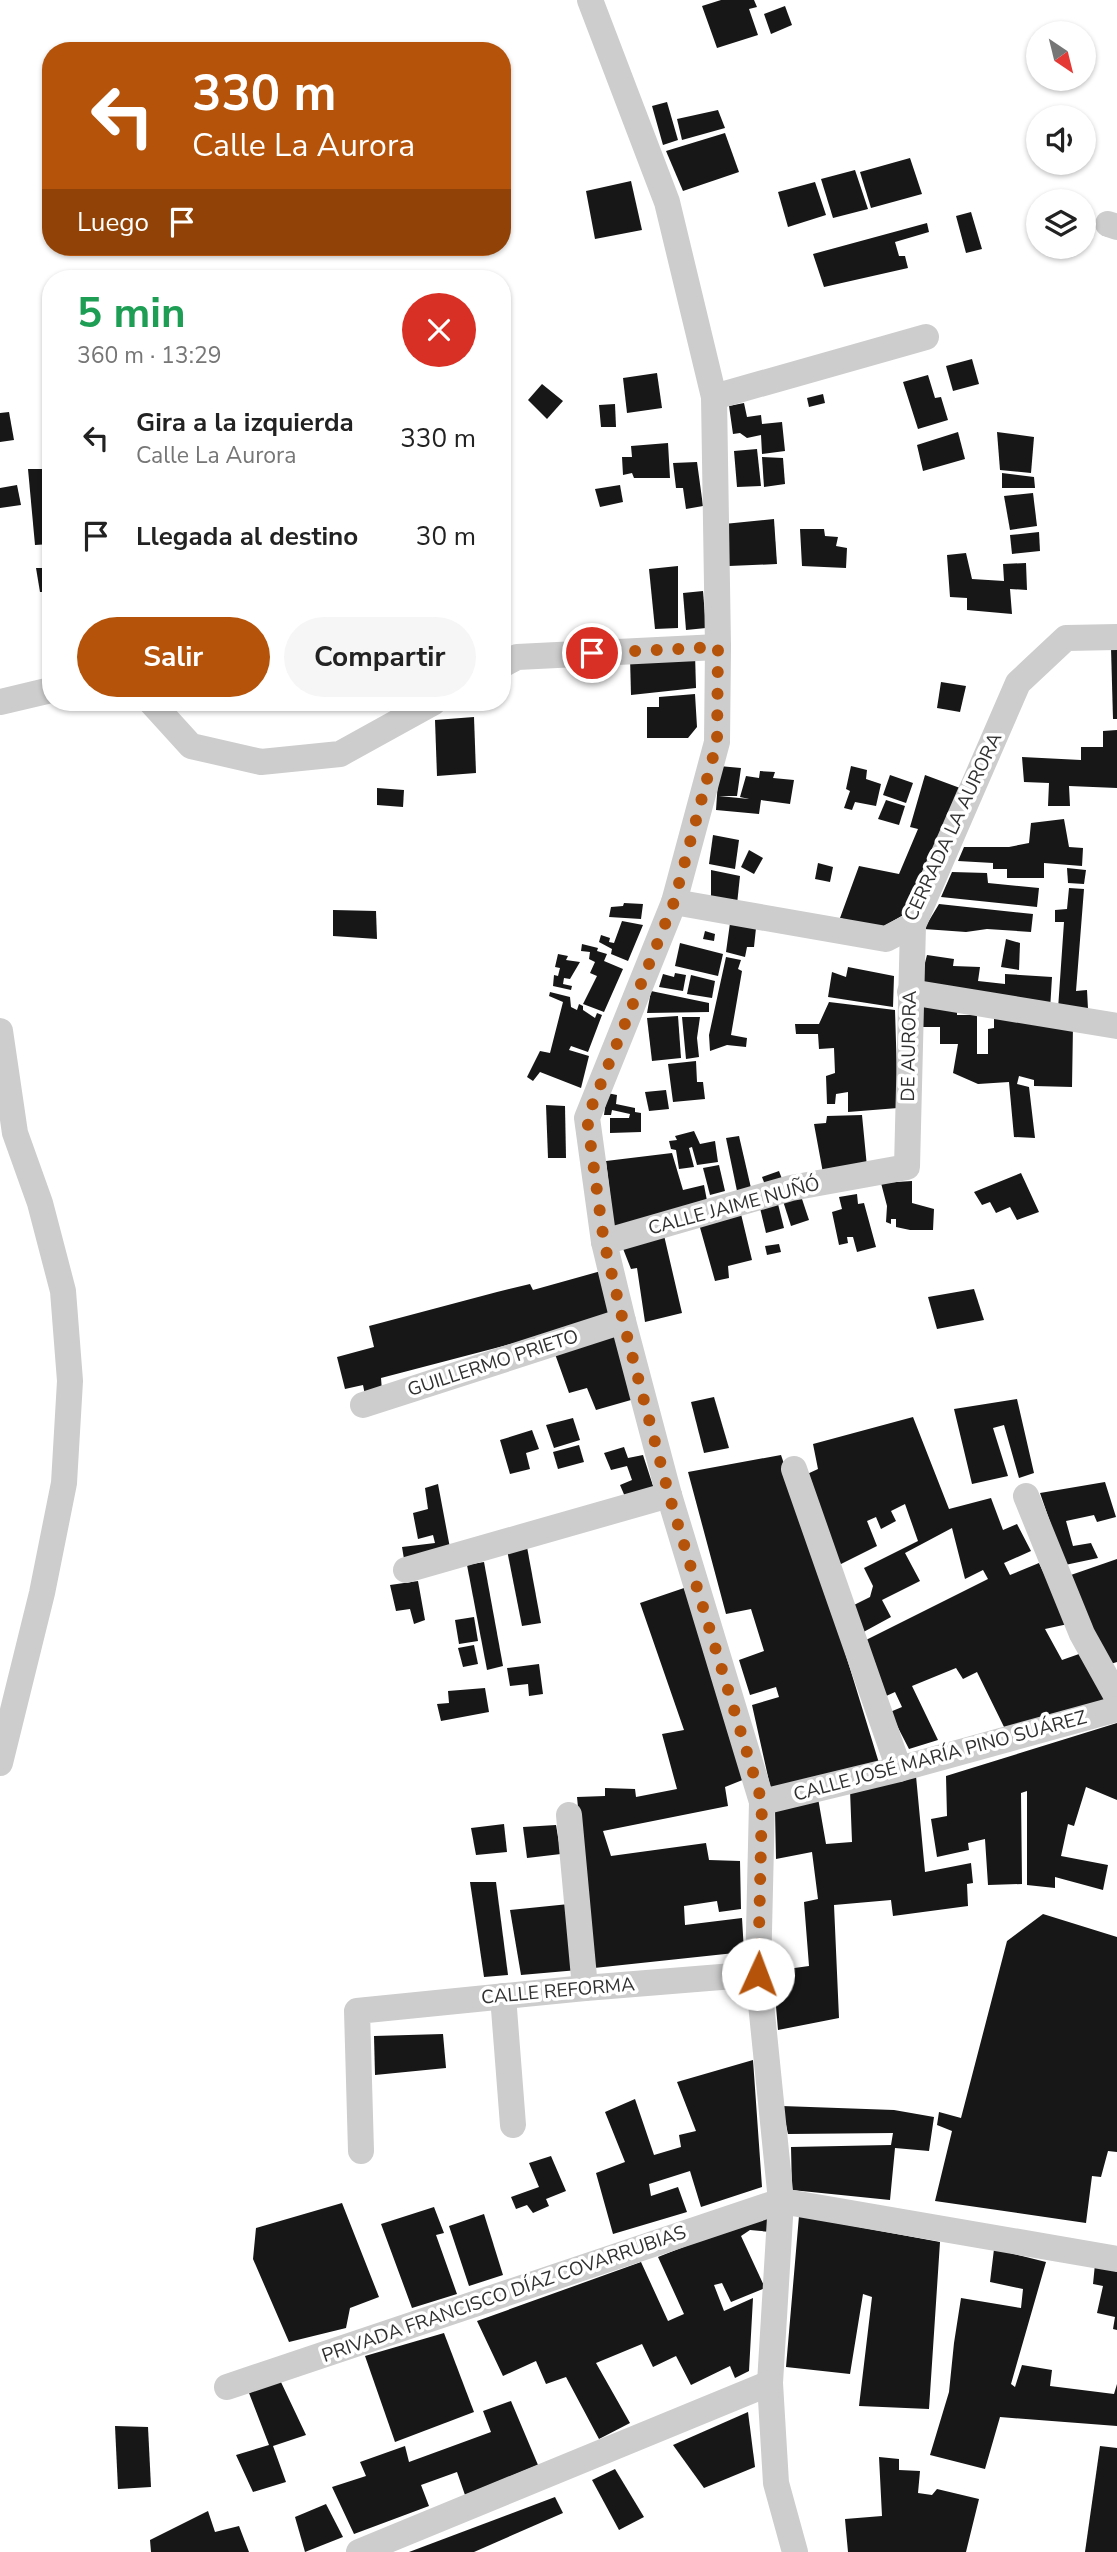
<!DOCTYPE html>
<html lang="es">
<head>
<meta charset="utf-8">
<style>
	:root { --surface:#fff; --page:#f6f6f6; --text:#222; --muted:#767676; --accent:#b45309 }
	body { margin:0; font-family:"Nunito Sans",sans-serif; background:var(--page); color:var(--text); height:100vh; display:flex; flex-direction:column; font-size:26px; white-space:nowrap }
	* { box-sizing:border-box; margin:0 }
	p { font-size:23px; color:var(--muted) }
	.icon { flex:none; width:38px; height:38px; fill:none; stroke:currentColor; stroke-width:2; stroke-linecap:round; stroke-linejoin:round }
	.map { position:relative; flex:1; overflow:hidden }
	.drawer { position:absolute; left:42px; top:270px; width:469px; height:441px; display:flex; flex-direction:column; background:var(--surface); border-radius:28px; box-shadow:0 2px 5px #0004 }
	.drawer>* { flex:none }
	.top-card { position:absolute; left:42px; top:42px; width:469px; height:214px; border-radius:28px; box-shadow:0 2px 5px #0004; background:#b45309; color:#fff; overflow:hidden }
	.needle { width:46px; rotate:145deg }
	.controls { position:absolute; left:1026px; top:21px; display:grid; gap:14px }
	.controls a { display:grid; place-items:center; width:70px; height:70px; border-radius:50%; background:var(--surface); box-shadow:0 2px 5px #0004; font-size:35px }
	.pin { position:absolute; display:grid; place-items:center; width:60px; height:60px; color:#fff; margin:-30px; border:4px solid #fff; border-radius:50%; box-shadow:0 2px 7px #0007 }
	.me { position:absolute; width:77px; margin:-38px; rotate:2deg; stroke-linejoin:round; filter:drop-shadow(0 0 5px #0008) }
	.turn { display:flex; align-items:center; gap:24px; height:147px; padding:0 35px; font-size:32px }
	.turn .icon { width:91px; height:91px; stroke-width:2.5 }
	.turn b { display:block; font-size:49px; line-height:60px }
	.then { display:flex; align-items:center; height:66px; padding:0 35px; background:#0003; gap:14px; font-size:26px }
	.round { display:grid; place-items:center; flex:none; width:74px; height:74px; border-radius:37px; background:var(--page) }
	.headline { display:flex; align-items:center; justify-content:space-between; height:119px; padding:0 35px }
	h1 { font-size:42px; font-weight:700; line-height:52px; color:#1e9e55 }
	.action { display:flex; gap:14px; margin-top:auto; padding:14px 35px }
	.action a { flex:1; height:80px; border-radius:42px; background:var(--accent); color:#fff; font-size:28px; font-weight:700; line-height:80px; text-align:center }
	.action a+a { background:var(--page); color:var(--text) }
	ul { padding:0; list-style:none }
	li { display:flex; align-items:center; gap:21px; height:98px; padding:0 35px }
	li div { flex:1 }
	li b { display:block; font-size:26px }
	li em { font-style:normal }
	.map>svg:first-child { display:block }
	.building { fill:#171717 }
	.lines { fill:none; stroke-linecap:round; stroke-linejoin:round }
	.minor { stroke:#cdcdcd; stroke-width:26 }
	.route { stroke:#b45309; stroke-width:12; stroke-dasharray:0 21.6 }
	.labels { text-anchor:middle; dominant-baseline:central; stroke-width:7; stroke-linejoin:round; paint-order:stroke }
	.street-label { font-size:19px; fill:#303030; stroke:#fff }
</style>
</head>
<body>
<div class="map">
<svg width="1117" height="2552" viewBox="0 0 1117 2552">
	<rect width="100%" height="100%" fill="#fff"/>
	<g class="building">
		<polygon points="721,0 754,0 757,7 749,9 758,35 717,48 702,6"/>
		<polygon points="785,6 792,25 771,34 764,14"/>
		<polygon points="667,102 678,140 663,145 652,106"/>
		<polygon points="718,110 725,128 682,140 677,119"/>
		<polygon points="725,133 739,172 683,191 666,151"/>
		<polygon points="910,158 922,194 871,208 860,172"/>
		<polygon points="855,170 868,209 833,218 821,179"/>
		<polygon points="631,181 642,230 595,239 586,191"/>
		<polygon points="815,182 826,215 788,227 778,192"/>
		<polygon points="971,212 982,249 966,253 956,216"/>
		<polygon points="927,223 929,232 895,242 899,256 905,256 908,268 824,287 813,254"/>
		<polygon points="972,359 979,384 953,391 946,366"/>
		<polygon points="657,373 662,408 627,413 623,378"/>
		<polygon points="928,375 935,398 941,397 948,420 918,429 903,382"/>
		<polygon points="542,384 563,401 547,419 528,400"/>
		<polygon points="823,394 825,403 809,407 807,398"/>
		<polygon points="744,403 747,417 761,415 762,424 782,422 785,451 762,454 761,435 747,438 740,433 733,434 729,406"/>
		<polygon points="615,404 616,427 601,427 599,405"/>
		<polygon points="9,412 14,440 0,442 0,413"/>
		<polygon points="958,432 965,459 923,471 917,445"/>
		<polygon points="997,432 1034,437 1031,473 1000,470"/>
		<polygon points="668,443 670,478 634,478 632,473 623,475 622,457 632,457 631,446"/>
		<polygon points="757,449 761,486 737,487 734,451"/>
		<polygon points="762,457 783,458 785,484 764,487"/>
		<polygon points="697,462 703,506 686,509 683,488 676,488 673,463"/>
		<polygon points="28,469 51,469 51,544 35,545"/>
		<polygon points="1002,473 1034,477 1035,488 1002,488"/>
		<polygon points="17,485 21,505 0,508 0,488"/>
		<polygon points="620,485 623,502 600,507 595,489"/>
		<polygon points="1033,493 1037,526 1010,530 1004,496"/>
		<polygon points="774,519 777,564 729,566 724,524"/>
		<polygon points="800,529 824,529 825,536 838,537 836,546 847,548 846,568 802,566"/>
		<polygon points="1039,532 1040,551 1012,554 1010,535"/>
		<polygon points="966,553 972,579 1004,581 1003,564 1026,563 1027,590 1010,589 1012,614 967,610 967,598 950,597 947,555"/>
		<polygon points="678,566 678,628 655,629 649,569"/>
		<polygon points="36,568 51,568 51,592 40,592"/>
		<polygon points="703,591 706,628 686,630 683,593"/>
		<polygon points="1111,648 1117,648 1117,719 1113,719"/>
		<polygon points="695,654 696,688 631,695 630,657"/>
		<polygon points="941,682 966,686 960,712 937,708"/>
		<polygon points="695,694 697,727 688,738 647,738 647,707 659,707 659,697"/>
		<polygon points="474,717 476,773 437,776 435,720"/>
		<polygon points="1117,730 1117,788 1069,786 1070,806 1048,806 1049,783 1024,782 1022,757 1081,760 1081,747 1103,747 1103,731"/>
		<polygon points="719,766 741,768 737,796 719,796 749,799 740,797 746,776 759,778 760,771 775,772 773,778 794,780 790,804 761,800 759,814 716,810"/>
		<polygon points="851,766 867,770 866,779 881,784 876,806 855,802 852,810 844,808 850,791 846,789"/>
		<polygon points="890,775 913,783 906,803 883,795"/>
		<polygon points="925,775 960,788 907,913 884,926 864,925 840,918 859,866 899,874 918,829 910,827"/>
		<polygon points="377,788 404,790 403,807 377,805"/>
		<polygon points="886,800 905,806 899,825 878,819"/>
		<polygon points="1064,819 1069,847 1083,848 1082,866 1044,863 1044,878 1007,878 1007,869 993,869 993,863 958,861 964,847 1009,847 1029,843 1031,823"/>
		<polygon points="713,835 739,840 735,869 709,864"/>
		<polygon points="749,850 763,858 754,874 741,867"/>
		<polygon points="818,863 833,867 830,882 815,879"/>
		<polygon points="1067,868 1086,870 1084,884 1068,883"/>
		<polygon points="711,870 740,876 737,904 711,900"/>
		<polygon points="952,872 987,873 988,883 1039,888 1037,907 941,897"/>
		<polygon points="1069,888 1084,889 1076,991 1087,990 1088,1009 1058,1009 1064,922 1055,922 1055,910 1067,909"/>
		<polygon points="624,903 643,904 641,919 609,917 611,907 623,906"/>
		<polygon points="939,904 1033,914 1031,932 987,929 966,932 924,929"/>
		<polygon points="333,910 376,911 377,939 333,936"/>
		<polygon points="622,921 643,925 628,961 611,954 612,949 599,942 601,935 610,938 609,942 614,943"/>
		<polygon points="730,923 756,928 754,947 747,947 745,957 726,952"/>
		<polygon points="705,931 715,934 714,941 703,939"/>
		<polygon points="1006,939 1020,943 1019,970 1001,967"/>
		<polygon points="680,943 723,954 718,976 675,966"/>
		<polygon points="582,944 598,948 597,951 607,954 604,961 623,969 604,1012 583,1004 597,976 590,973 595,962 589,959 590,952 581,951"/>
		<polygon points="558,954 568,956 566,960 580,962 570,979 564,978 563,984 572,986 571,990 553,986 554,975 558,976 560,968 555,967"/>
		<polygon points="927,955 954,959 953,966 980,967 978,981 1005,984 1005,974 1052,977 1050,1010 919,986"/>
		<polygon points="726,957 741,960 738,969 742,971 731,1035 747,1038 746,1047 727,1045 710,1051 709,1035"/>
		<polygon points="848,967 894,976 893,1007 828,997 832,972 846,977"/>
		<polygon points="675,973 686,975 683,991 659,987 663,974 674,977"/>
		<polygon points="691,975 715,981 712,998 687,994"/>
		<polygon points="651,991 709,1003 709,1012 647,1013"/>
		<polygon points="550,992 570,997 571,1007 577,1010 579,1004 583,1006 583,1010 595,1018 597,1013 602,1015 588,1052 571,1046 569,1050 589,1056 581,1088 540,1072 533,1081 527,1077 540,1051 550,1053 563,1002 549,996"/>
		<polygon points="921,1000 957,1003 957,1015 977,1015 977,1054 988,1054 988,1029 994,1028 994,1016 1073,1025 1072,1087 1034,1086 1034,1080 1019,1076 1017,1084 1029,1087 1035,1138 1014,1137 1009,1082 978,1084 953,1073 958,1044 940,1044 940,1027 920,1027"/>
		<polygon points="829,1002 895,1010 898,1108 848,1112 848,1092 836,1094 835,1104 827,1104 826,1076 835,1073 834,1048 819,1049 818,1034 796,1034 795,1024 819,1024"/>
		<polygon points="678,1016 681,1058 652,1061 647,1018"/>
		<polygon points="682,1017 700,1017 697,1038 699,1057 686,1059"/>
		<polygon points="696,1061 697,1082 703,1082 705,1099 673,1102 668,1064"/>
		<polygon points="666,1090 669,1109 649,1111 645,1092"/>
		<polygon points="607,1093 617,1095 616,1104 635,1108 635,1112 641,1113 641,1132 610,1133 610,1118 629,1118 630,1114 612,1110 611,1115 604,1115"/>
		<polygon points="546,1105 565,1106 566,1158 548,1158"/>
		<polygon points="862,1115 867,1167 823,1173 814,1124 826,1123 827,1116"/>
		<polygon points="694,1131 700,1144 715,1141 718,1162 697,1165 692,1147 689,1148 694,1167 679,1169 676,1150 671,1149 669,1141 677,1140 675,1136"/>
		<polygon points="739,1136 751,1188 737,1191 726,1138"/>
		<polygon points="672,1153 683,1190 704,1185 708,1206 614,1228 606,1161"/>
		<polygon points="719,1165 725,1191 710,1195 703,1168"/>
		<polygon points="779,1171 784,1184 767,1190 762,1177"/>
		<polygon points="1021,1173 1039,1212 1017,1220 1010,1207 996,1213 990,1202 982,1205 974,1192"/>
		<polygon points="912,1181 912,1203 934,1209 933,1230 910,1230 896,1227 896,1219 891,1219 891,1224 886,1222 887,1206 881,1183"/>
		<polygon points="857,1194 858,1204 864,1203 876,1247 857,1252 853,1237 847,1237 848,1243 839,1245 832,1212 842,1209 839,1197"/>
		<polygon points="801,1196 809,1220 791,1226 783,1201"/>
		<polygon points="778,1204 784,1228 766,1233 760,1208"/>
		<polygon points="741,1214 752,1260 728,1266 729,1278 715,1281 699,1224"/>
		<polygon points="663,1231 682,1313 645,1322 637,1268 631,1269 620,1241"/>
		<polygon points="779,1244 781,1252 767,1255 765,1246"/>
		<polygon points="601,1271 614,1317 381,1378 382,1391 365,1395 363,1385 345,1389 337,1357 374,1347 369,1326 497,1292 530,1284 533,1290"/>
		<polygon points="974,1289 984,1320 937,1329 928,1297"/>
		<polygon points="613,1333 638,1398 596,1410 587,1388 569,1393 555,1354"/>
		<polygon points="714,1397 729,1448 704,1453 691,1402"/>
		<polygon points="1017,1399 1034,1473 1019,1478 1004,1425 993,1428 1008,1476 972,1484 954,1409"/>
		<polygon points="913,1417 949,1509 991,1498 1003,1530 1017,1524 1031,1551 1004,1563 1010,1575 1039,1563 1068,1624 1045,1629 1062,1660 1079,1654 1106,1702 1006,1731 977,1672 963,1679 956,1668 912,1686 938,1740 909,1749 890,1712 902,1707 895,1692 884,1697 860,1643 988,1579 983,1570 965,1579 952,1528 905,1553 920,1581 882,1600 891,1617 858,1635 848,1608 870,1597 873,1586 864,1568 918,1541 905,1504 891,1511 896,1521 881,1529 876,1517 867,1521 877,1546 835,1567 805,1475 818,1469 813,1444"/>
		<polygon points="573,1418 580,1440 554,1448 546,1425"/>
		<polygon points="532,1430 539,1449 526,1453 530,1469 510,1474 500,1440"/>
		<polygon points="579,1445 584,1462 558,1469 553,1452"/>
		<polygon points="624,1447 628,1458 643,1455 655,1492 626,1499 620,1485 632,1480 627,1466 611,1470 604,1453"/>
		<polygon points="781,1455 814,1551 879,1763 771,1790 752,1705 779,1697 776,1687 750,1695 739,1660 764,1651 751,1609 726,1614 688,1472"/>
		<polygon points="1105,1482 1116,1517 1097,1522 1094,1515 1066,1521 1073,1546 1091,1543 1098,1558 1065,1565 1040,1493"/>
		<polygon points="438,1484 450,1548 404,1559 402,1547 435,1543 433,1535 418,1539 413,1513 428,1509 425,1488"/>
		<polygon points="527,1547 541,1623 522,1626 507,1550"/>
		<polygon points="1117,1559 1117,1662 1107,1665 1068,1576"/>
		<polygon points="484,1562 503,1666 487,1670 467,1565"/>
		<polygon points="418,1581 425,1620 414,1624 410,1609 396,1611 390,1585"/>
		<polygon points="684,1588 750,1777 725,1787 728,1806 603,1831 611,1856 706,1843 709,1860 740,1861 741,1909 719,1912 717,1901 684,1906 685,1925 742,1918 744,1952 594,1968 577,1797 605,1796 605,1788 635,1789 636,1797 677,1789 662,1734 684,1730 640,1603"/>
		<polygon points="474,1617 478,1641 459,1644 455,1620"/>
		<polygon points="474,1645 478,1664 463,1667 458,1648"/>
		<polygon points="539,1664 543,1694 529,1696 528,1684 510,1686 507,1668"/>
		<polygon points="485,1688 489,1712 441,1721 437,1704 449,1703 448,1691"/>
		<polygon points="1117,1723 1117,1800 1086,1787 1074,1826 1068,1824 1061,1856 1108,1865 1103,1890 1055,1877 1055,1888 1027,1885 1027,1791 1021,1793 1022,1884 988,1885 985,1839 968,1843 969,1850 937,1857 931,1819 947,1816 946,1776"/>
		<polygon points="916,1776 925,1872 971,1863 973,1883 967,1884 968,1906 893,1916 891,1900 834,1905 839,2018 778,2030 773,1971 809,1966 804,1902 818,1899 812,1852 776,1859 775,1810 818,1798 826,1844 852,1842 850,1790"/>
		<polygon points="504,1824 507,1852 476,1855 471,1828"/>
		<polygon points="556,1825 561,1854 527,1858 523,1827"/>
		<polygon points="470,1882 496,1882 508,1975 484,1977"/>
		<polygon points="569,1904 578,1970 521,1975 510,1910"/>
		<polygon points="1043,1914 1117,1937 1117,2152 1108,2151 1101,2177 1092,2176 1086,2223 935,2201 952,2131 937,2125 939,2112 961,2118 1007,1941"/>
		<polygon points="443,2034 446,2068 375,2075 374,2036"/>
		<polygon points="753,2060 762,2187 701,2207 690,2171 649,2184 651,2196 678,2187 687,2212 613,2234 596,2173 625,2162 605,2112 635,2099 654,2155 681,2147 679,2135 696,2131 677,2082"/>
		<polygon points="782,2106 894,2110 934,2117 929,2151 895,2148 890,2200 792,2190 791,2147 891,2145 893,2133 788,2134"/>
		<polygon points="551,2156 566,2191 546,2199 549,2206 533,2213 527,2205 516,2209 511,2197 539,2187 529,2163"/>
		<polygon points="342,2203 379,2297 350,2308 346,2328 289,2342 253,2259 256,2228"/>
		<polygon points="434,2207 444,2233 436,2235 457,2294 412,2308 381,2224"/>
		<polygon points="770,2213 771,2232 750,2230 741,2236 765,2288 731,2302 722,2283 714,2285 724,2311 753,2298 749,2371 735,2378 730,2366 691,2385 676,2356 653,2367 642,2344 596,2363 630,2423 599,2439 566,2377 546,2384 536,2361 503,2376 477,2321 641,2262 668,2321 684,2314 658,2257"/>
		<polygon points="484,2214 503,2275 469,2286 449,2226"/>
		<polygon points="799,2216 940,2242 929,2409 859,2406 872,2297 863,2294 850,2374 786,2367"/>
		<polygon points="994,2249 1046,2262 1011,2384 1015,2387 1022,2365 1052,2370 1050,2386 1114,2394 1117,2384 1117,2426 1000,2417 985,2469 930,2455 949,2392 954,2343 961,2298 1021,2308 1023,2289 990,2282"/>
		<polygon points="1095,2264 1117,2266 1117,2330 1113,2329 1115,2317 1097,2313 1103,2286 1093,2284"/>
		<polygon points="444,2333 474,2412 395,2442 365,2356"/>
		<polygon points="280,2380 306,2435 273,2446 286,2482 253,2492 236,2455 269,2445 249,2393"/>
		<polygon points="511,2401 538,2465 465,2495 457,2472 421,2485 429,2506 354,2534 332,2487 366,2476 360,2462 405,2446 409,2462 491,2432 483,2411"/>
		<polygon points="748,2412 755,2467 704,2488 673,2445"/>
		<polygon points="115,2426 148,2427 151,2487 118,2489"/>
		<polygon points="1100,2446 1117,2448 1117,2552 1085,2552"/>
		<polygon points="879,2457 899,2459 899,2470 920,2471 918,2493 932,2495 937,2489 979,2499 966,2552 848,2552 845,2519 882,2516"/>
		<polygon points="615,2469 644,2517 619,2530 592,2480"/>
		<polygon points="555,2497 563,2513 474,2552 409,2552"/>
		<polygon points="326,2504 343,2537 305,2552 295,2517"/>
		<polygon points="208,2511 215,2532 239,2526 249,2552 151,2552 150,2540"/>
	</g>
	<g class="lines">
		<g class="minor">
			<polyline points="590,0 667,202 714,397 718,647 717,742 674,902 587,1118 604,1242 623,1321 669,1495 762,1802 758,1974 781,2201 770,2383 776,2483 795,2552"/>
			<polyline points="1108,224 1117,227"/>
			<polyline points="714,397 926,337"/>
			<polyline points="502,665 517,657 718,647"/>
			<polyline points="0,702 51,690"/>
			<polyline points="151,702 191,746 261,762 340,754 434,702"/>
			<polyline points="674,902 886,939 913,925 1018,683 1066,638 1117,637"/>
			<polyline points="910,992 1117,1026"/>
			<polyline points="0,1031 15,1133 40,1203 63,1291 70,1381 64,1483 42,1593 0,1763"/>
			<polyline points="604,1242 791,1188 907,1167 913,925"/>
			<polyline points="363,1405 623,1321"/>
			<polyline points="794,1469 899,1769"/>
			<polyline points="1026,1496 1082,1634 1117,1697"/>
			<polyline points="406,1570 669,1495"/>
			<polyline points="762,1802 899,1769 1117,1709"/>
			<polyline points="569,1815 585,1988"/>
			<polyline points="503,1996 513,2125"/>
			<polyline points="361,2151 357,2011 585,1988 758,1974"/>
			<polyline points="227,2387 781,2201 1117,2259"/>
			<polyline points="359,2552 770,2383"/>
		</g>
	</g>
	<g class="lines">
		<polyline class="route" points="592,653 718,647 717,742 674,902 587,1118 604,1242 623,1321 669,1495 762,1802 758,1974"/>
	</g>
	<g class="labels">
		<g class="street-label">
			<text transform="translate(953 827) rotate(-65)">CERRADA LA AURORA</text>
			<text transform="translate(909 1046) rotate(-89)">DE AURORA</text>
			<text transform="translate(734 1206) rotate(-15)">CALLE JAIME NUÑÓ</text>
			<text transform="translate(493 1363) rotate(-18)">GUILLERMO PRIETO</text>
			<text transform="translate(940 1756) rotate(-15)">CALLE JOSÉ MARÍA PINO SUÁREZ</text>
			<text transform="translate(558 1991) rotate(-5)">CALLE REFORMA</text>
			<text transform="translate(504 2294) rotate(-19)">PRIVADA FRANCISCO DÍAZ COVARRUBIAS</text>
		</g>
	</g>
</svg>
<div class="controls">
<a><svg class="needle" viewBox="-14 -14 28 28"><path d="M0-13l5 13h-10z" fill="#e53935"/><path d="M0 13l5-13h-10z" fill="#767676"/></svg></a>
<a><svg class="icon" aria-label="sound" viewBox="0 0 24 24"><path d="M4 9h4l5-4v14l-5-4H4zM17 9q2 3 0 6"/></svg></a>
<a><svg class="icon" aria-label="layers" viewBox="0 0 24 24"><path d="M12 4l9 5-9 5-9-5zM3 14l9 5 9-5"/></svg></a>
</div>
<div class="pin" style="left:592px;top:653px;background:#d93025"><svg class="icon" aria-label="arrive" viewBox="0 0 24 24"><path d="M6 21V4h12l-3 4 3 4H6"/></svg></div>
<svg class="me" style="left:758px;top:1974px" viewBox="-20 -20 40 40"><circle r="19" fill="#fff"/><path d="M0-13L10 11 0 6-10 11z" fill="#b45309"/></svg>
<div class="top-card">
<div class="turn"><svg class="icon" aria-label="left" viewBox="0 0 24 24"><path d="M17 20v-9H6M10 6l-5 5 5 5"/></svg><div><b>330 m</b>Calle La Aurora</div></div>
<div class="then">Luego<svg class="icon" aria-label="arrive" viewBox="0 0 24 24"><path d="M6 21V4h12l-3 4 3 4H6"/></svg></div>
</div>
<section class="drawer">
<div class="headline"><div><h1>5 min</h1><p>360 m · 13:29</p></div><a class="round" style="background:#d93025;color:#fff"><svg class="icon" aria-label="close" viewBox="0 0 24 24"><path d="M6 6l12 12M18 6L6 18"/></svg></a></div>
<ul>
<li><svg class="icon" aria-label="left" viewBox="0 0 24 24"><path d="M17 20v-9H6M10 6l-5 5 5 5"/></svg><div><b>Gira a la izquierda</b><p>Calle La Aurora</p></div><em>330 m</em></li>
<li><svg class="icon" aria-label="arrive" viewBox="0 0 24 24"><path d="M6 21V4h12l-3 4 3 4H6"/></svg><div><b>Llegada al destino</b></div><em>30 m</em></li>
</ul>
<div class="action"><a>Salir</a><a>Compartir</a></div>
</section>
</div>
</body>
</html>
